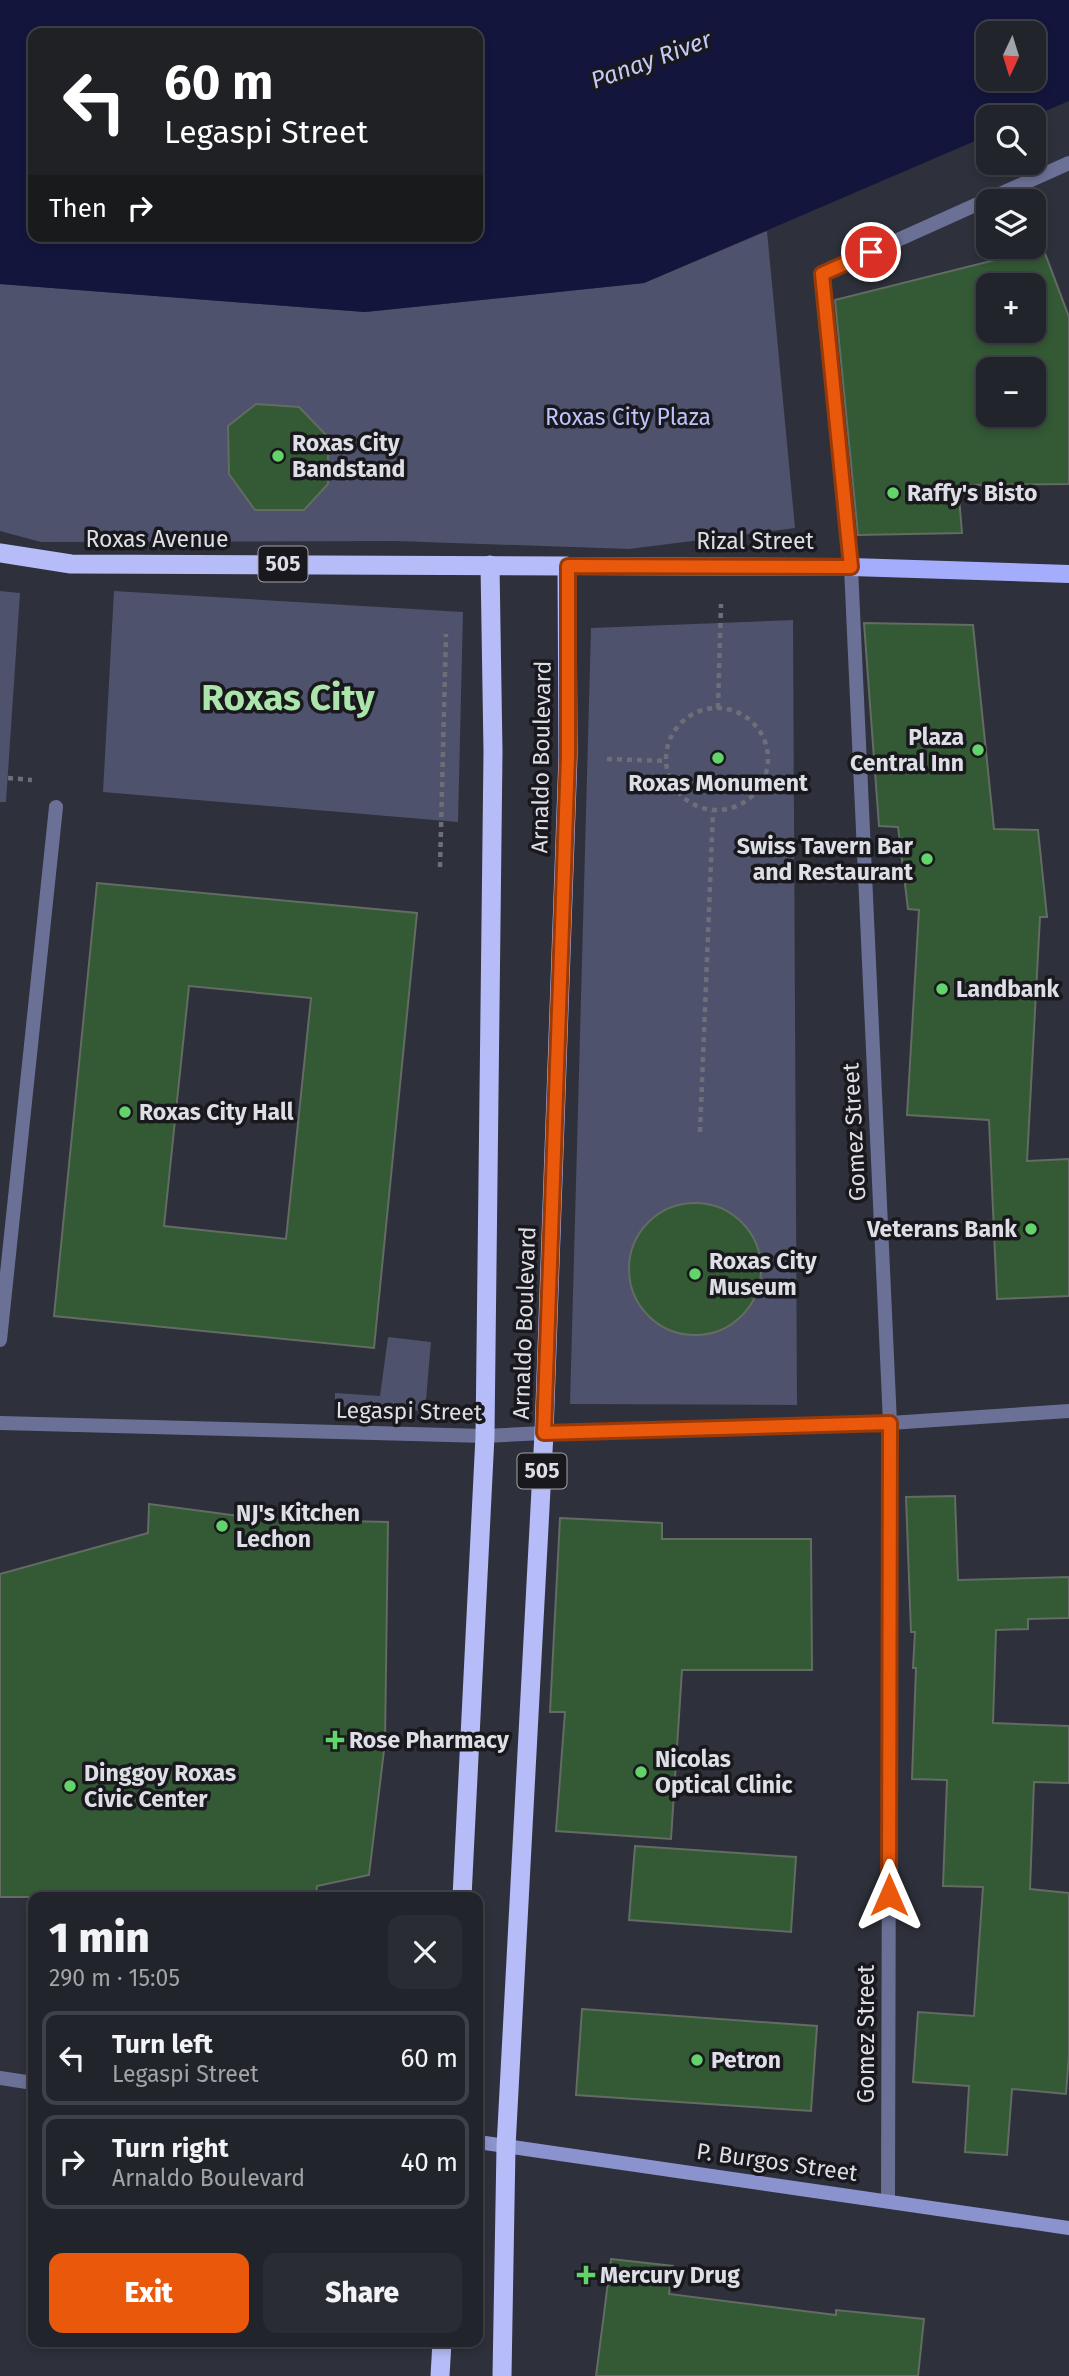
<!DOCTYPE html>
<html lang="en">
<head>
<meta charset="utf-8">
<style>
	:root { --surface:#22242c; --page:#2a2c34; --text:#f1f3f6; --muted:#a2a4a9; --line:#3f4148; --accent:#ea580c }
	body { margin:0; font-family:"Fira Sans",sans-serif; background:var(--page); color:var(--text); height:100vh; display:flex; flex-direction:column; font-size:26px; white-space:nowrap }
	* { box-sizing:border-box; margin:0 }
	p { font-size:23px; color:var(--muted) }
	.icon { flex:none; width:38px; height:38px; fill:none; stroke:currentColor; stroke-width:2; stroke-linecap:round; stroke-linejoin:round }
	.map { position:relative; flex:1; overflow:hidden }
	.sheet { position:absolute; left:28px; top:1892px; width:455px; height:455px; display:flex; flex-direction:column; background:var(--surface); border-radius:14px; box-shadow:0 4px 10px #0003,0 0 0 2px var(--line) }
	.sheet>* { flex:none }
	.banner { position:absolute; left:28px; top:28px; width:455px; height:214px; border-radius:14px; box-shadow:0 4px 10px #0003,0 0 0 2px var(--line); background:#202124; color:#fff; overflow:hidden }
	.needle { width:46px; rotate:184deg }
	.tools { position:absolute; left:976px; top:21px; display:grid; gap:14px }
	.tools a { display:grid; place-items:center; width:70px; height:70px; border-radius:14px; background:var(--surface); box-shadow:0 4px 10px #0003,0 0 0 2px var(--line); font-size:35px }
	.pin { position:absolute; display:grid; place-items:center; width:60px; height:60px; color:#fff; margin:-30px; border:4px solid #fff; border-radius:50%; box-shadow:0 2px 7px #0007 }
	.me { position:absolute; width:77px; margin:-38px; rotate:0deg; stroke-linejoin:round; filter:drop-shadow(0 0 5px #0008) }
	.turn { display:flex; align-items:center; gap:24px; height:147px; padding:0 21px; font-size:32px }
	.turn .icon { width:91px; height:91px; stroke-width:2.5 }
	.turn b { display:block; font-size:49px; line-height:60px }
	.then { display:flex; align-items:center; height:66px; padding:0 21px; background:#0003; gap:14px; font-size:26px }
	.round { display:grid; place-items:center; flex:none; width:74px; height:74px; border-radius:14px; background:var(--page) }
	.headline { display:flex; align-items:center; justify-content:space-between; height:119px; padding:0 21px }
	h1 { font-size:42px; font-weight:800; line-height:52px }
	.action { display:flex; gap:14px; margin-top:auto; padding:14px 21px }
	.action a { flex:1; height:80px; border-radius:14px; background:var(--accent); color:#fff; font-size:28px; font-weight:800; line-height:80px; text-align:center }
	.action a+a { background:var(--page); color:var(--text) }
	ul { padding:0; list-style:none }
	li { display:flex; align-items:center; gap:21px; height:94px; margin:0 14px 10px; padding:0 7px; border:4px solid var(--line); border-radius:14px }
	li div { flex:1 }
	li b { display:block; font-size:26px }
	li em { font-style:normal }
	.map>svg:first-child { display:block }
	.green { fill:#4e526c }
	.water { fill:#14153c; fill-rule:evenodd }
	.building { fill:#345935; stroke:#626c62; stroke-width:2; fill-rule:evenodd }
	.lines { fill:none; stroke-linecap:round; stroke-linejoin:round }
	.path { stroke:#6d6f78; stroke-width:4.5; stroke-dasharray:5 5; stroke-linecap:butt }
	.pedestrian { stroke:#6b7096; stroke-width:14 }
	.minor { stroke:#6b7096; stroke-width:14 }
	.tertiary { stroke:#6b7096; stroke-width:14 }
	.secondary { stroke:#8b93cf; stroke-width:14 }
	.primary { stroke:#a4adfc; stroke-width:18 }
	.trunk { stroke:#b5bcf7; stroke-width:19 }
	.route-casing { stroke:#983908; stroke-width:18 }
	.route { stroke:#ea580c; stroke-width:12 }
	.poi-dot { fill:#63d469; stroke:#18181d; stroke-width:2.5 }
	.labels { text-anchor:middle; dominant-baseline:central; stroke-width:7; stroke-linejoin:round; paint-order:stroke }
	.shield { fill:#18181d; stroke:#a3a3aa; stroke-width:2 }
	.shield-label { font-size:21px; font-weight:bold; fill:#dedfe6 }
	.park-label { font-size:23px; fill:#bbc3fd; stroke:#18181d }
	.poi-label { font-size:23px; font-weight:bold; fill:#dedfe6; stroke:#18181d; text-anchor:start }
	.street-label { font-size:23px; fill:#dedfe6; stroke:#18181d }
	.water-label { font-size:24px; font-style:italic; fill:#c3caf6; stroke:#18181d }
	.town-label { font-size:37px; font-weight:bold; fill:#abe5ab; stroke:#18181d }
</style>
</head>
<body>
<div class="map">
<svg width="1069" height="2376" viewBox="0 0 1069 2376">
	<rect width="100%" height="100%" fill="#2e303b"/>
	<g class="green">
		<polygon points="767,231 795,528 629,549 395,541 41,542 0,531 0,284 365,312 644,283"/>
		<polygon points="0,591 20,593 6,802 0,802"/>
		<polygon points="114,591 463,612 458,822 103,792"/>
		<polygon points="793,620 797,1405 570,1404 591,628"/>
		<polygon points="388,1337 431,1342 425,1411 335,1406 335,1393 380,1396"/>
	</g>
	<path class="water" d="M0 0H1069V101L1031 117H989V135L644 283 365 312 0 284ZM33 33H478V236H33ZM989 33H1034V79H989Z"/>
	<g class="building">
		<path d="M1043 248 1069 317V484L958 485 962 533 858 535 835 300ZM989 285H1034V331H989ZM989 369H1034V415H989Z"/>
		<polygon points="256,404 299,407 328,437 328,484 304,510 255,510 229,474 228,426"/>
		<polygon points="864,623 973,625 994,829 1038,830 1047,917 1040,917 1027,1161 1069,1159 1069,1296 997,1299 989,1120 907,1115 919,910 908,909 898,827 879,826"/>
		<path d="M97 883 417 913 374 1348 54 1316ZM189 986 311 998 286 1239 164 1226Z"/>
		<circle cx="695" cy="1269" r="66"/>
		<polygon points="955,1496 958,1580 1069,1577 1069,1618 1028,1619 1028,1629 996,1630 993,1723 1069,1726 1069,1783 1034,1782 1030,1889 1069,1893 1069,2054 1066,2094 1012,2089 1007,2155 965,2152 969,2086 913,2082 918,2012 974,2016 983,1887 943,1886 947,1780 912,1779 916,1668 913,1668 915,1632 911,1632 906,1497"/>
		<polygon points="149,1504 262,1519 388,1522 385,1742 369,1875 317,1886 316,1897 126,1897 75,1893 75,1897 0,1897 0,1574 148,1533"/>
		<polygon points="560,1518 662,1523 662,1539 811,1539 812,1670 682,1670 671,1839 556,1831 565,1712 550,1712"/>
		<polygon points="635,1846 796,1857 791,1932 629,1920"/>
		<polygon points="582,2009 817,2026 811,2111 576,2095"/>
		<polygon points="611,2259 673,2266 669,2294 836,2315 836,2310 924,2319 918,2376 596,2376"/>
	</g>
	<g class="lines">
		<g class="path">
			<circle cx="717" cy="759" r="51"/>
			<polyline points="718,708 721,604"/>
			<polyline points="607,759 666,761"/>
			<polyline points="8,778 32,780"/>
			<polyline points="440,867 446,634"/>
			<polyline points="700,1132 713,811"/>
		</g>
		<polyline class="pedestrian" points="0,1340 56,807"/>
		<g class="minor">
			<polyline points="544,1433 890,1423 1069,1411"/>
			<polyline points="888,2200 890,1423 851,567 822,274 1069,163"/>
		</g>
		<g class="tertiary">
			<polyline points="0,1423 485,1436 544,1433"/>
			<polyline points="0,2078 33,2083"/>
		</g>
		<polyline class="secondary" points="478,2142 1069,2228"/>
		<polyline class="primary" points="567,566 851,567 1069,574"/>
		<g class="trunk">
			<polyline points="0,553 71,564 567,566 568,756 544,1433 506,2147 502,2376"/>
			<polyline points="462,1897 485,1436 493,752 490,565"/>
			<polyline points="440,2376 442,2342"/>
		</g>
	</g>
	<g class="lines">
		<g class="route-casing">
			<polyline id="route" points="871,252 822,274 851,567 568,566 568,756 544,1433 890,1423 889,1895"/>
		</g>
		<use href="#route" class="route"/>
	</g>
	<g class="poi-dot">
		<circle cx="278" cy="456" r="7"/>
		<circle cx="893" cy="493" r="7"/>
		<circle cx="978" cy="750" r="7"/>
		<circle cx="718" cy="758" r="7"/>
		<circle cx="927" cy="859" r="7"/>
		<circle cx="942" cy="989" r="7"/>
		<circle cx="125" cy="1112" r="7"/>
		<circle cx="1031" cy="1229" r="7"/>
		<circle cx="695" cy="1274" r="7"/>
		<circle cx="222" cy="1526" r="7"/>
		<path d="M331.5 1729.5h7v7h7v7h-7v7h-7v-7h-7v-7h7z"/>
		<circle cx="641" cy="1772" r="7"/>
		<circle cx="70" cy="1786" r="7"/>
		<circle cx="697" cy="2060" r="7"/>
		<path d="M582.5 2264.5h7v7h7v7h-7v7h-7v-7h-7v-7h7z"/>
	</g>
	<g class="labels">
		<g class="shield">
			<rect x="258.5" y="546.5" width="49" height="35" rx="5"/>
			<rect x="517.5" y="1453.5" width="49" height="35" rx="5"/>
		</g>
		<g class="shield-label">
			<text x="283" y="564">505</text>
			<text x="542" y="1471">505</text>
		</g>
		<g class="park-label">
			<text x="628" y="417">Roxas City Plaza</text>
		</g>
		<g class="poi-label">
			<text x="292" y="443">Roxas City<tspan x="292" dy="26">Bandstand</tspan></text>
			<text x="907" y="493">Raffy's Bisto</text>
			<text x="964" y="737" text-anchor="end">Plaza<tspan x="964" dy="26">Central Inn</tspan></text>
			<text x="718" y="783" text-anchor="middle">Roxas Monument</text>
			<text x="913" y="846" text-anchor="end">Swiss Tavern Bar<tspan x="913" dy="26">and Restaurant</tspan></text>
			<text x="956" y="989">Landbank</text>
			<text x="139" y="1112">Roxas City Hall</text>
			<text x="1017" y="1229" text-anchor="end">Veterans Bank</text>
			<text x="709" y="1261">Roxas City<tspan x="709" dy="26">Museum</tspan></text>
			<text x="236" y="1513">NJ's Kitchen<tspan x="236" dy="26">Lechon</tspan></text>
			<text x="349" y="1740">Rose Pharmacy</text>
			<text x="655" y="1759">Nicolas<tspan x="655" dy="26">Optical Clinic</tspan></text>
			<text x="84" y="1773">Dinggoy Roxas<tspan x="84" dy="26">Civic Center</tspan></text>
			<text x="711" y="2060">Petron</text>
			<text x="600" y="2275">Mercury Drug</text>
		</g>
		<g class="street-label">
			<text x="157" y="539">Roxas Avenue</text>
			<text x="755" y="541">Rizal Street</text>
			<text transform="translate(541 757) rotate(-89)">Arnaldo Boulevard</text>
			<text transform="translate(854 1132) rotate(-93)">Gomez Street</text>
			<text transform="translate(524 1323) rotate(-88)">Arnaldo Boulevard</text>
			<text transform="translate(409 1411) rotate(1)">Legaspi Street</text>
			<text transform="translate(866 2034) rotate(-90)">Gomez Street</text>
			<text transform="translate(777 2162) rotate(8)">P. Burgos Street</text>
		</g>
		<g class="water-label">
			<text transform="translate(651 60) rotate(-20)">Panay River</text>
		</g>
		<g class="town-label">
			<text x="288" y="697">Roxas City</text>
		</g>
	</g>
</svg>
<div class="tools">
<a><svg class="needle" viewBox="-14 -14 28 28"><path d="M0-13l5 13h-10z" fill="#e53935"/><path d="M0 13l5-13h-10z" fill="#a2a4a9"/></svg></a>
<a><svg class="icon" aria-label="search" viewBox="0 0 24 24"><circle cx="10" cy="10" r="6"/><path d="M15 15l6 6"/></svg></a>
<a><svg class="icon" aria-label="layers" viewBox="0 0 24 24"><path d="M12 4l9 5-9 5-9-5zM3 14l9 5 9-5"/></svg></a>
<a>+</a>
<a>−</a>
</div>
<div class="pin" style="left:871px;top:252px;background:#d93025"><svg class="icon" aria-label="arrive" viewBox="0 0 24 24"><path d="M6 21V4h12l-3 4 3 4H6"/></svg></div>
<svg class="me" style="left:889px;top:1895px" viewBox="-20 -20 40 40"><path d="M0-17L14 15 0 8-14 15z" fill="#ea580c" stroke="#fff" stroke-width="4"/></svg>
<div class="banner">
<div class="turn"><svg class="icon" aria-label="left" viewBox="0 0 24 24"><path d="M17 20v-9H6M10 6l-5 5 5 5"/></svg><div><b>60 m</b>Legaspi Street</div></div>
<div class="then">Then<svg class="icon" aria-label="right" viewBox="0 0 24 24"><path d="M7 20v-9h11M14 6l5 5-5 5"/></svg></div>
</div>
<section class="sheet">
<div class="headline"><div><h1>1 min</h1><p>290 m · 15:05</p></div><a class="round"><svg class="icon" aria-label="close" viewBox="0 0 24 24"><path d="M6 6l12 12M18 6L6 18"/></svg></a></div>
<ul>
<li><svg class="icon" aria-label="left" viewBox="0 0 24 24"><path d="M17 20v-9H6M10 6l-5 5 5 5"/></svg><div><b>Turn left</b><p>Legaspi Street</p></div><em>60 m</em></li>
<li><svg class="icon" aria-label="right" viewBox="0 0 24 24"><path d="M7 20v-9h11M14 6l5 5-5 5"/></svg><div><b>Turn right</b><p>Arnaldo Boulevard</p></div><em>40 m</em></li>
</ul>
<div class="action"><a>Exit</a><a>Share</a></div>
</section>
</div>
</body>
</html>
